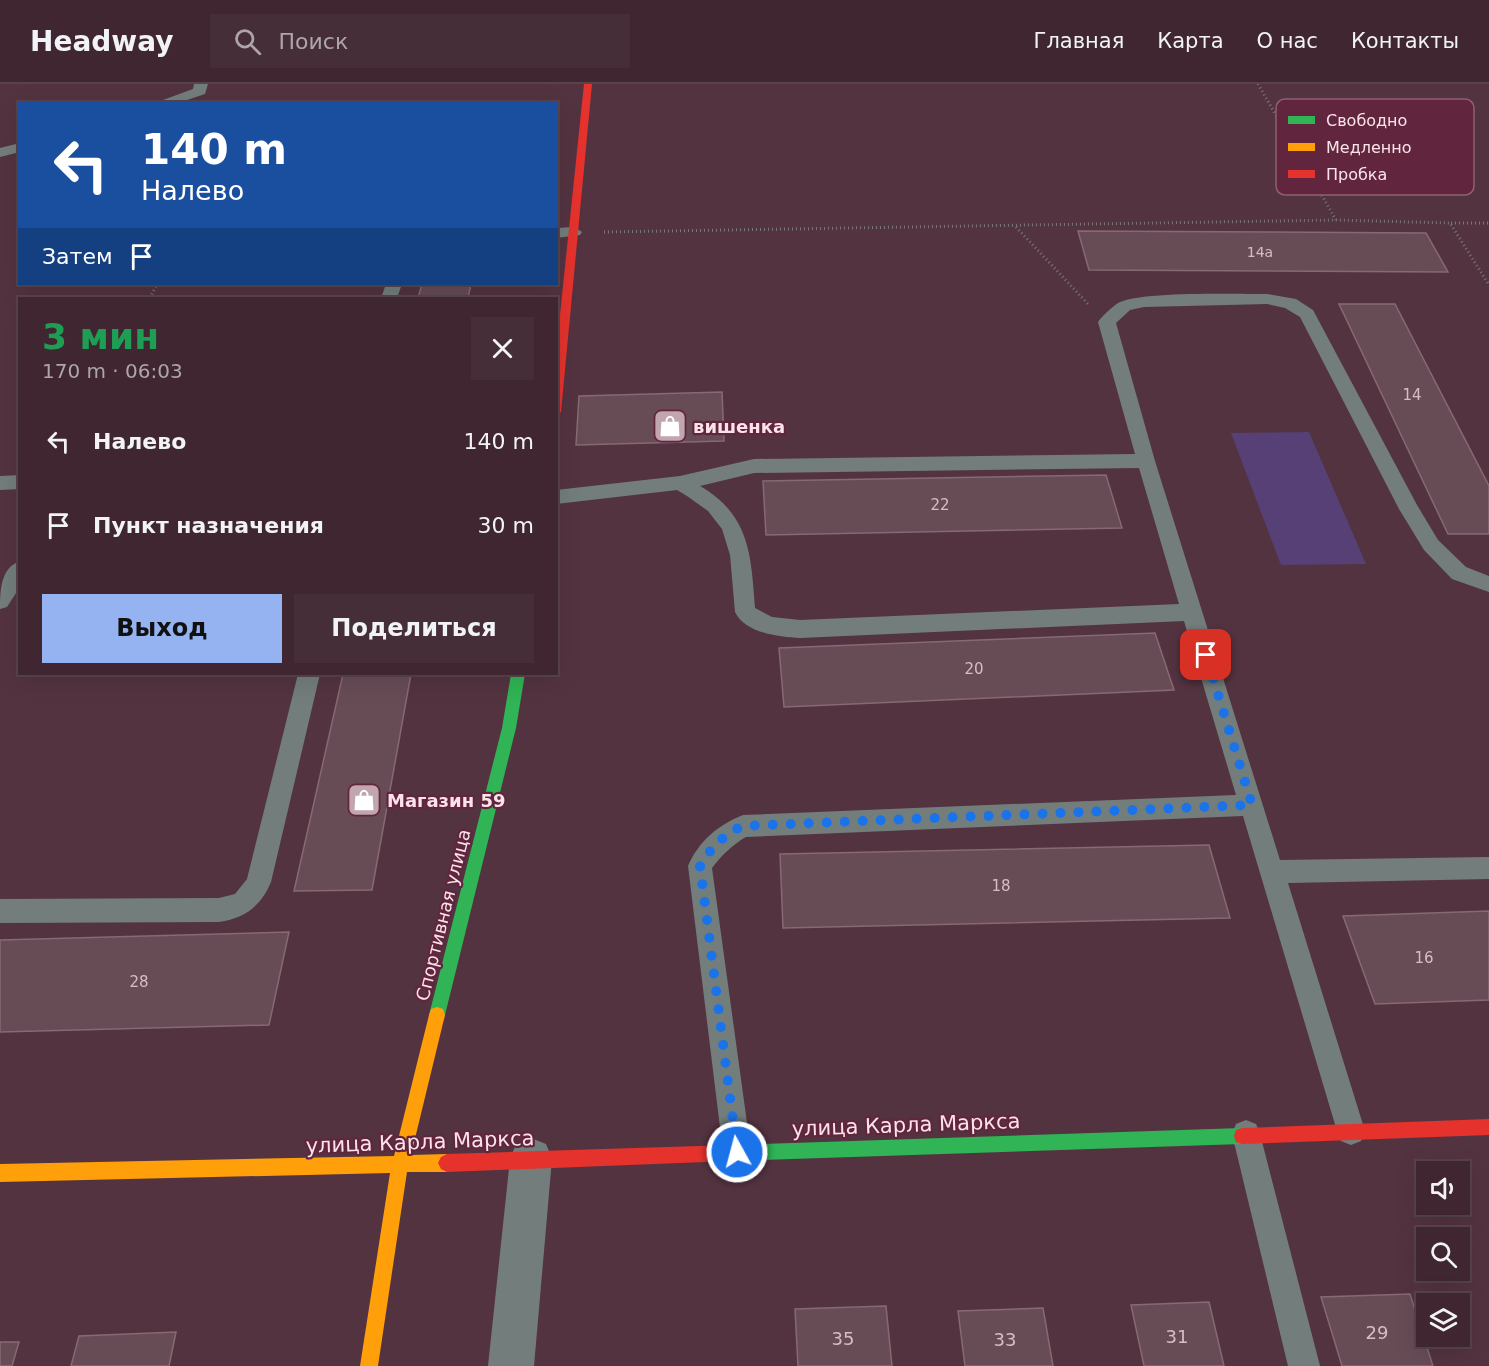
<!DOCTYPE html>
<html lang="ru">
<head>
<meta charset="utf-8">
<style>
	:root { --surface:#3f2631; --page:#462e39; --text:#f1f3f6; --muted:#ada5ab; --line:#58434d; --accent:#95b2f1 }
	body { margin:0; font-family:"DejaVu Sans",sans-serif; background:var(--page); color:var(--text); height:100vh; display:flex; flex-direction:column; font-size:22px; white-space:nowrap }
	* { box-sizing:border-box; margin:0 }
	p { font-size:20px; color:var(--muted) }
	.icon { flex:none; width:33px; height:33px; fill:none; stroke:currentColor; stroke-width:2; stroke-linecap:round; stroke-linejoin:round }
	.map { position:relative; flex:1; overflow:hidden }
	.sheet { position:absolute; left:18px; top:213px; width:540px; height:378px; display:flex; flex-direction:column; background:var(--surface); border-radius:0px; box-shadow:0 6px 24px #0002,0 0 0 2px var(--line) }
	.sheet>* { flex:none }
	.banner { position:absolute; left:18px; top:18px; width:540px; height:183px; border-radius:0px; box-shadow:0 6px 24px #0002,0 0 0 2px var(--line); background:#1a4fa0; color:#fff; overflow:hidden }
	.controls { position:absolute; left:1416px; top:1077px; display:grid; gap:12px }
	.controls a { display:grid; place-items:center; width:54px; height:54px; border-radius:0px; background:var(--surface); box-shadow:0 6px 24px #0002,0 0 0 2px var(--line); font-size:30px }
	.pin { position:absolute; display:grid; place-items:center; width:51px; height:51px; color:#fff; margin:-26px; border-radius:12px; box-shadow:0 3px 9px #0006 }
	.me { position:absolute; width:66px; margin:-33px; rotate:353deg; stroke-linejoin:round; filter:drop-shadow(0 0 4px #0008) }
	.turn { display:flex; align-items:center; gap:21px; height:126px; padding:0 24px; font-size:27px }
	.turn .icon { width:78px; height:78px; stroke-width:2.5 }
	.turn b { display:block; font-size:42px; line-height:51px }
	.then { display:flex; align-items:center; height:57px; padding:0 24px; background:#0003; gap:12px; font-size:22px }
	.round { display:grid; place-items:center; flex:none; width:63px; height:63px; border-radius:0px; background:var(--page) }
	.overview { display:flex; align-items:center; justify-content:space-between; height:102px; padding:0 24px }
	h1 { font-size:36px; font-weight:700; line-height:45px; color:#1e9e55 }
	.button { display:flex; gap:12px; margin-top:auto; padding:12px 24px }
	.button a { flex:1; height:69px; border-radius:0px; background:var(--accent); color:#111; font-size:24px; font-weight:700; line-height:69px; text-align:center }
	.button a+a { background:var(--page); color:var(--text) }
	ul { padding:0; list-style:none }
	li { display:flex; align-items:center; gap:18px; height:84px; padding:0 24px }
	li div { flex:1 }
	li b { display:block; font-size:22px }
	li em { font-style:normal }
	header { display:flex; align-items:center; gap:36px; box-sizing:border-box; height:84px; padding:0 30px; background:var(--surface); border-bottom:2px solid var(--line) }
	header strong { font-size:28px }
	nav { display:flex; gap:33px; margin-inline-start:auto; font-size:21px }
	.search { width:420px; height:54px; background:var(--page); display:flex; align-items:center; gap:15px; box-sizing:border-box; padding:0 21px; border-radius:0px; color:var(--muted); font-size:22px }
	.map>svg:first-child { display:block }
	.green { fill:#564076 }
	.building { fill:#674c56; stroke:#866975; stroke-width:1.5 }
	.lines { fill:none; stroke-linecap:round; stroke-linejoin:round }
	.path { stroke:#797779; stroke-width:3; stroke-dasharray:1 3; stroke-linecap:butt }
	.lane { fill:#737e7c; fill-rule:evenodd }
	.street { fill:#737e7c; fill-rule:evenodd }
	.fast { fill:#30b455; fill-rule:evenodd }
	.slow { fill:#ff9f0a; fill-rule:evenodd }
	.jam { fill:#e5322d; fill-rule:evenodd }
	.route { stroke:#1a73e8; stroke-width:10; stroke-dasharray:0 18 }
	.labels { text-anchor:middle; dominant-baseline:central; stroke-width:4.5; stroke-linejoin:round; paint-order:stroke }
	.far-number-label { font-size:14px; fill:#d6bdc5 }
	.number-label { font-size:15px; fill:#d6bdc5 }
	.poi-label { font-size:18px; font-weight:bold; fill:#fbe3ea; stroke:#61263e; text-anchor:start }
	.street-label { font-size:18px; fill:#fbe3ea; stroke:#61263e }
	.near-number-label { font-size:18px; fill:#d6bdc5 }
	.near-street-label { font-size:21px; fill:#fbe3ea; stroke:#61263e }
	.key { fill:#61263e; stroke:#8f5f72; stroke-width:1.5 }
	.key-label { font-size:16px; fill:#fbe3ea }
</style>
</head>
<body>
<header>
<strong>Headway</strong>
<div class="search"><svg class="icon" aria-label="search" viewBox="0 0 24 24"><circle cx="10" cy="10" r="6"/><path d="M15 15l6 6"/></svg>Поиск</div>
<nav><a>Главная</a><a>Карта</a><a>О нас</a><a>Контакты</a></nav>
</header>
<div class="map">
<svg width="1489" height="1282" viewBox="0 0 1489 1282">
	<rect width="100%" height="100%" fill="#543341"/>
	<polygon class="green" points="1309,348 1366,480 1281,481 1231,349"/>
	<g class="building">
		<polygon points="1078,147 1426,149 1448,188 1089,186"/>
		<polygon points="422,200 471,200 468,214 418,214"/>
		<polygon points="1339,220 1395,220 1489,402 1489,450 1448,450"/>
		<polygon points="722,308 724,357 576,361 579,312"/>
		<polygon points="1106,391 1122,444 766,451 763,397"/>
		<polygon points="1155,549 1174,606 784,623 779,564"/>
		<polygon points="343,590 411,590 372,806 294,807"/>
		<polygon points="1209,761 1230,834 783,844 780,770"/>
		<polygon points="1489,827 1489,916 1375,920 1343,832"/>
		<polygon points="289,848 269,941 0,948 0,856"/>
		<polygon points="1410,1210 1433,1282 1342,1282 1321,1213"/>
		<polygon points="1209,1218 1224,1282 1144,1282 1131,1221"/>
		<polygon points="886,1222 892,1282 798,1282 795,1225"/>
		<polygon points="1043,1224 1053,1282 965,1282 958,1227"/>
		<polygon points="176,1248 169,1282 71,1282 79,1252"/>
		<polygon points="0,1258 19,1258 12,1282 0,1282"/>
	</g>
	<g class="lines">
		<g class="path">
			<polyline points="1258,0 1336,136"/>
			<polyline points="1451,139 1489,139"/>
			<polyline points="1016,143 1089,221"/>
			<polyline points="604,148 1336,136 1450,139 1489,201"/>
			<polyline points="150,214 157,200"/>
		</g>
		<g class="lane">
			<polygon points="194,0 208,0 205,10 175,20 152,20 193,5"/>
			<polygon points="20,59 20,68 0,73 0,64"/>
			<polygon points="574,143 582,148 580,151 556,154 556,144"/>
			<polygon points="386,200 402,200 397,214 381,214"/>
			<path d="M1267 210 1296 215 1313 226 1417 421 1438 456 1466 483 1489 492V508L1452 495 1424 466 1399 425 1300 233 1285 224 1267 220 1144 223 1130 226 1116 239 1155 377 1280 776 1489 773V795L1288 799 1365 1047 1361 1057 1351 1061 1341 1057 1337 1047 1243 732 746 753C732 761 722 771 712 784L751 1068 747 1078 737 1082 727 1078 723 1068 688 782C699 757 718 741 743 731L1236 711 1184 537 800 554C779 553 745 549 735 528L730 471 722 445 708 427 687 412 677 406 556 420V406L680 392 754 375 1135 370 1098 238C1103 231 1112 223 1118 219 1138 207 1239 210 1267 210ZM1139 384 1179 520 800 536 772 533 755 524C751 471 750 431 700 402L754 389Z"/>
			<polygon points="20,391 20,405 0,406 0,392"/>
			<path d="M20 477V503L7 523 0 525C0 508 0 484 20 477Z"/>
			<path d="M298 590H320L271 798C261 822 245 834 219 838L0 839V815L219 814 235 810 247 795Z"/>
			<polygon points="1246,1036 1256,1040 1260,1050 1320,1282 1288,1282 1232,1050 1236,1040"/>
		</g>
		<polygon class="street" points="531,1054 546,1060 552,1075 534,1282 488,1282 510,1075 516,1060"/>
		<g class="fast">
			<polygon points="511,590 525,590 516,644 445,931 443,937 437,939 431,937 429,931 502,644"/>
			<polygon points="1242,1044 1248,1046 1250,1052 1248,1058 1242,1060 731,1077 725,1075 723,1069 725,1063 731,1061"/>
		</g>
		<polygon class="slow" points="437,923 443,925 445,931 411,1071 447,1070 453,1073 456,1079 453,1085 447,1088 407,1088 378,1282 360,1282 390,1089 0,1098 0,1080 394,1072 429,931 431,925"/>
		<g class="jam">
			<polygon points="584,0 592,0 561,328 556,332 556,269"/>
			<polygon points="1489,1035 1489,1051 1242,1060 1236,1058 1234,1052 1236,1046 1242,1044"/>
			<polygon points="731,1061 737,1063 739,1069 737,1075 731,1077 447,1088 441,1085 438,1079 441,1073 447,1070"/>
		</g>
	</g>
	<g class="lines">
		<path class="route" d="M737 1068 700 782C711 763 723 752 742 742L1252 721 1206 571"/>
	</g>
	<defs>
		<g id="shop-square" transform="scale(1.725)"><rect x="-9" y="-9" width="18" height="18" rx="4" fill="#c1a5af" stroke="#61263e"/><path d="M-5-2.5h2.3a2.7 3.5 0 0 1 5.4 0H5L5.5 6h-11ZM-1.5-2.5h3a1.5 2.3 0 0 0-3 0Z" fill="#fff"/></g>
	</defs>
	<g fill-rule="evenodd">
		<use href="#shop-square" x="670" y="342"/>
		<use href="#shop-square" x="364" y="716"/>
	</g>
	<g class="labels">
		<g class="far-number-label">
			<text x="1260" y="168">14а</text>
		</g>
		<g class="number-label">
			<text x="1412" y="311">14</text>
			<text x="940" y="421">22</text>
			<text x="974" y="585">20</text>
			<text x="1001" y="802">18</text>
			<text x="1424" y="874">16</text>
			<text x="139" y="898">28</text>
		</g>
		<g class="poi-label">
			<text x="693" y="342">вишенка</text>
			<text x="387" y="716">Магазин 59</text>
		</g>
		<g class="street-label">
			<text transform="translate(443 831) rotate(-76)">Спортивная улица</text>
		</g>
		<g class="near-number-label">
			<text x="1377" y="1248">29</text>
			<text x="1177" y="1252">31</text>
			<text x="843" y="1254">35</text>
			<text x="1005" y="1255">33</text>
		</g>
		<g class="near-street-label">
			<text transform="translate(906 1041) rotate(-2)">улица Карла Маркса</text>
			<text transform="translate(420 1058) rotate(-2)">улица Карла Маркса</text>
		</g>
	</g>
	<rect x="1276" y="15" width="198" height="96" rx="9" class="key"/>
	<rect x="1288" y="32" width="27" height="8" fill="#30b455"/>
	<rect x="1288" y="59" width="27" height="8" fill="#ff9f0a"/>
	<rect x="1288" y="86" width="27" height="8" fill="#e5322d"/>
	<g class="key-label">
		<text x="1326" y="42">Свободно</text>
		<text x="1326" y="69">Медленно</text>
		<text x="1326" y="96">Пробка</text>
	</g>
</svg>
<div class="controls">
<a><svg class="icon" aria-label="sound" viewBox="0 0 24 24"><path d="M4 9h4l5-4v14l-5-4H4zM17 9q2 3 0 6"/></svg></a>
<a><svg class="icon" aria-label="search" viewBox="0 0 24 24"><circle cx="10" cy="10" r="6"/><path d="M15 15l6 6"/></svg></a>
<a><svg class="icon" aria-label="layers" viewBox="0 0 24 24"><path d="M12 4l9 5-9 5-9-5zM3 14l9 5 9-5"/></svg></a>
</div>
<div class="pin" style="left:1206px;top:571px;background:#d93025"><svg class="icon" aria-label="arrive" viewBox="0 0 24 24"><path d="M6 21V4h12l-3 4 3 4H6"/></svg></div>
<svg class="me" style="left:737px;top:1068px" viewBox="-20 -20 40 40"><circle r="17" fill="#1a73e8" stroke="#fff" stroke-width="3"/><path d="M0-11L8 9 0 5-8 9z" fill="#fff"/></svg>
<div class="banner">
<div class="turn"><svg class="icon" aria-label="left" viewBox="0 0 24 24"><path d="M17 20v-9H6M10 6l-5 5 5 5"/></svg><div><b>140 m</b>Налево</div></div>
<div class="then">Затем<svg class="icon" aria-label="arrive" viewBox="0 0 24 24"><path d="M6 21V4h12l-3 4 3 4H6"/></svg></div>
</div>
<section class="sheet">
<div class="overview"><div><h1>3 мин</h1><p>170 m · 06:03</p></div><a class="round"><svg class="icon" aria-label="close" viewBox="0 0 24 24"><path d="M6 6l12 12M18 6L6 18"/></svg></a></div>
<ul>
<li><svg class="icon" aria-label="left" viewBox="0 0 24 24"><path d="M17 20v-9H6M10 6l-5 5 5 5"/></svg><div><b>Налево</b></div><em>140 m</em></li>
<li><svg class="icon" aria-label="arrive" viewBox="0 0 24 24"><path d="M6 21V4h12l-3 4 3 4H6"/></svg><div><b>Пункт назначения</b></div><em>30 m</em></li>
</ul>
<div class="button"><a>Выход</a><a>Поделиться</a></div>
</section>
</div>
</body>
</html>
